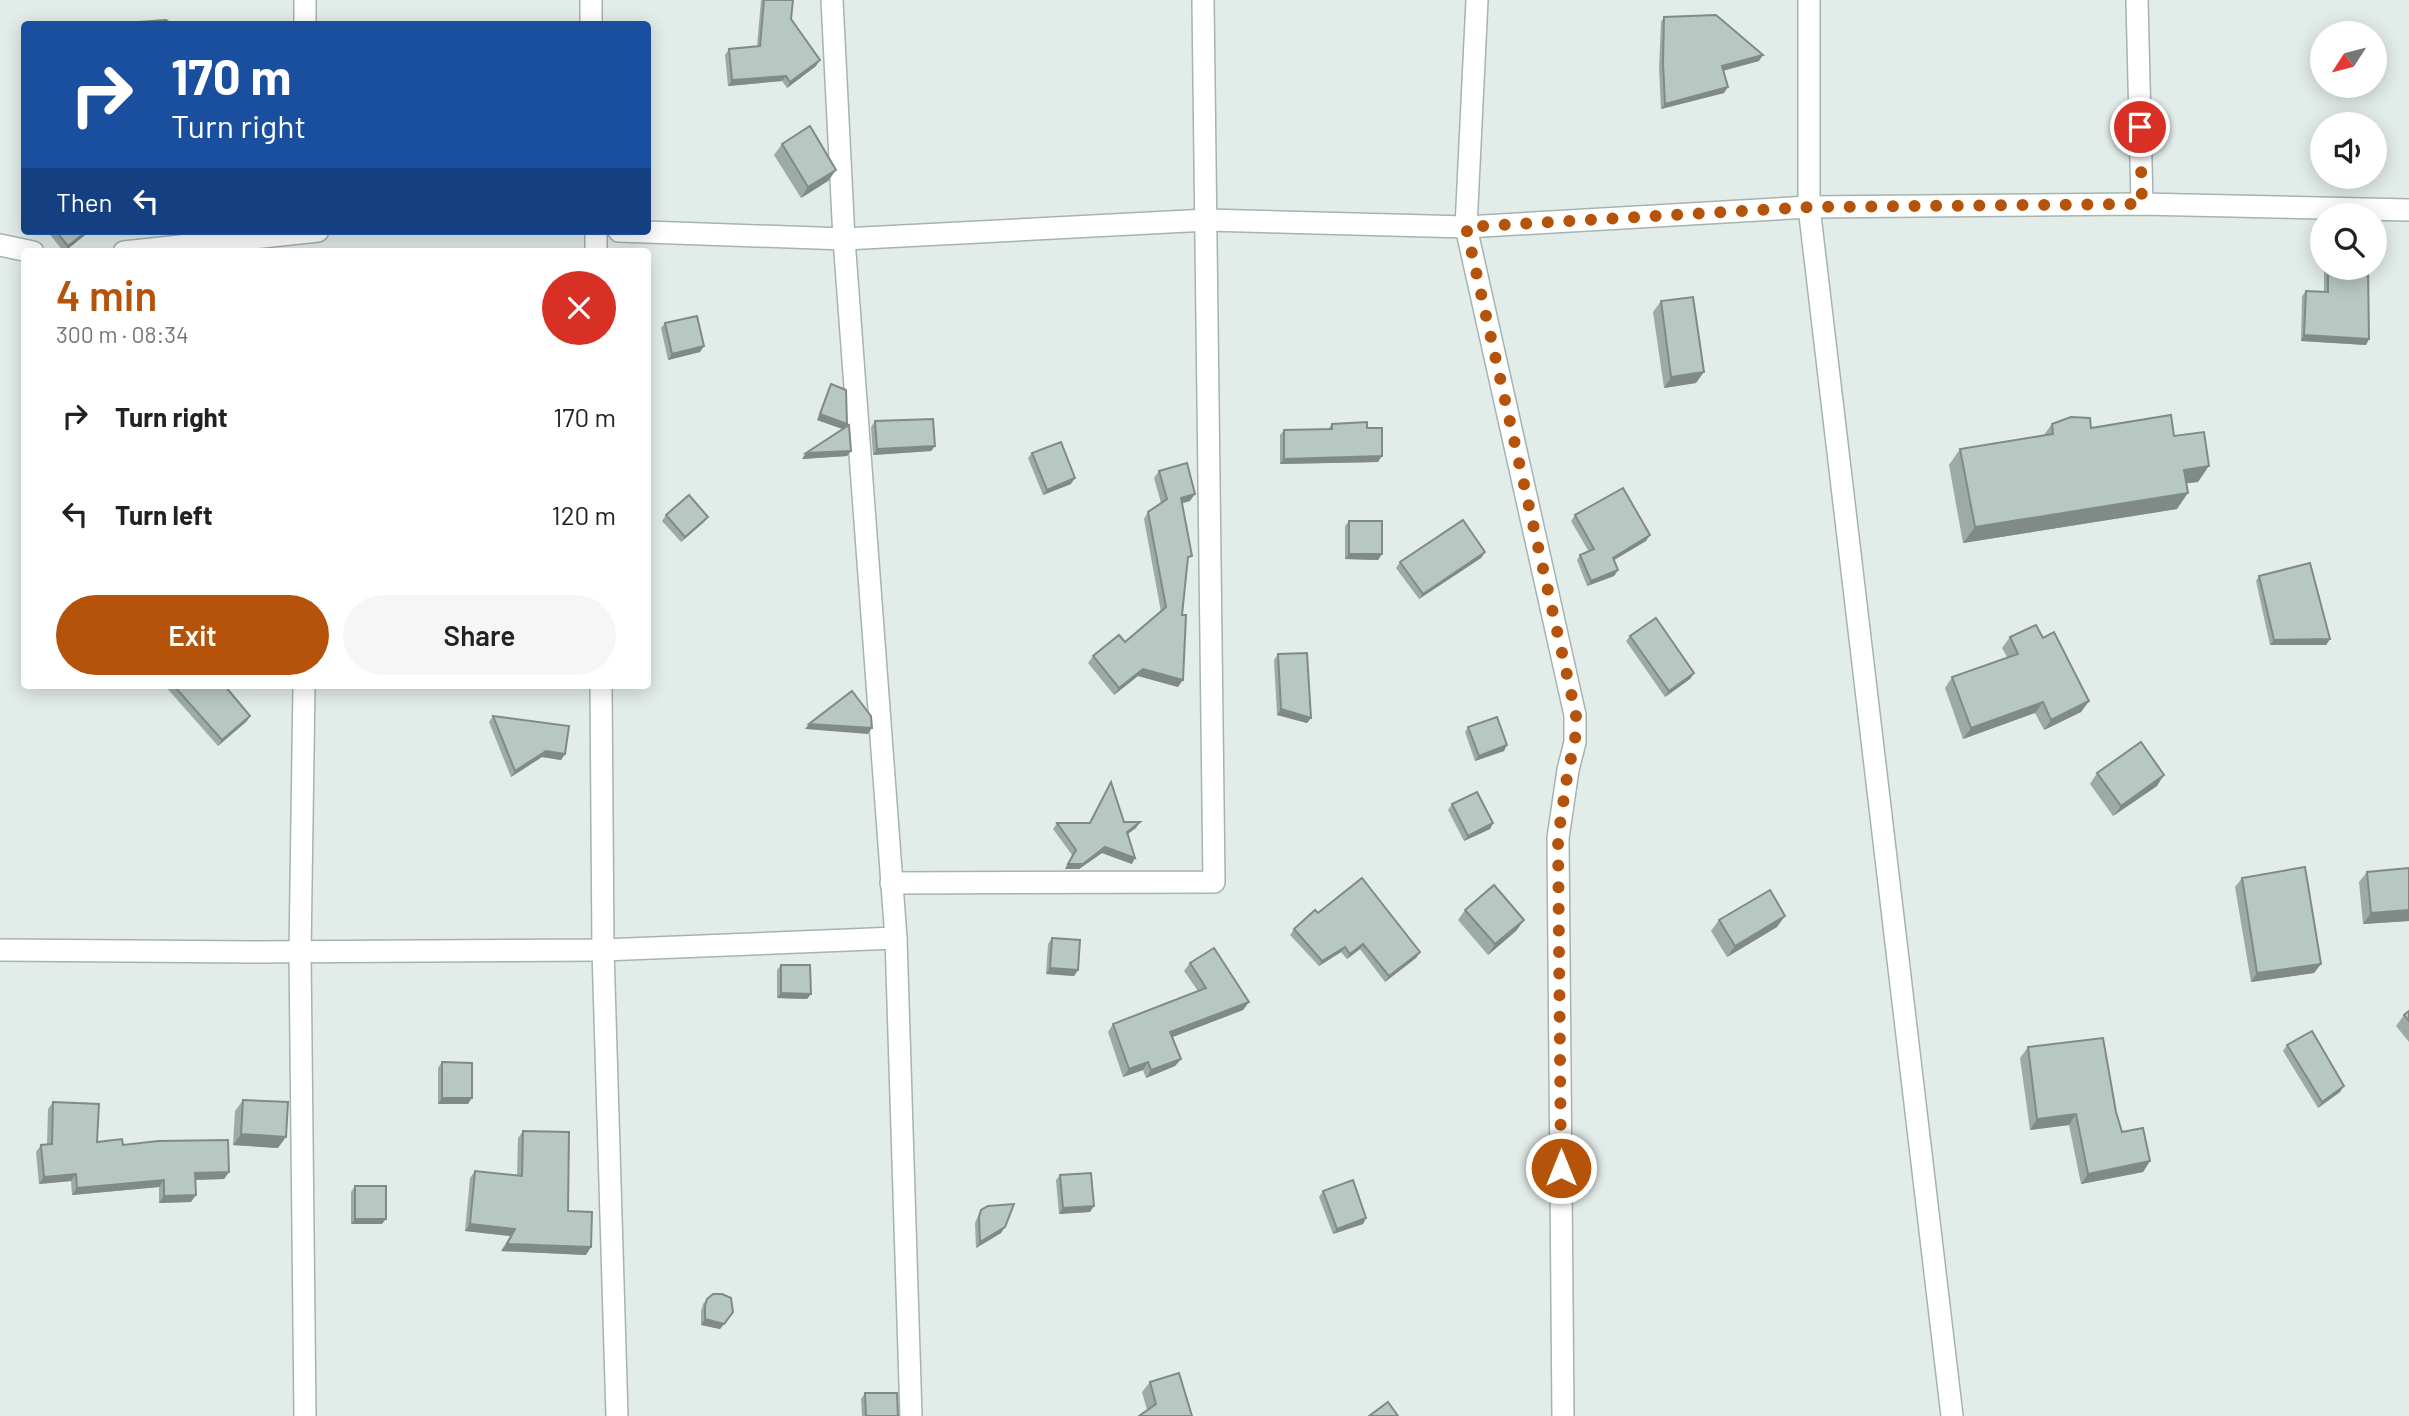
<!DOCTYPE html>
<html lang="en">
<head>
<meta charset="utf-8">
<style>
	:root { --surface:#fff; --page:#f6f6f6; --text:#222; --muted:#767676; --accent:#b45309 }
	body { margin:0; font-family:Barlow,sans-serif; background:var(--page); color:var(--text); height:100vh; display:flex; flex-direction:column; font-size:26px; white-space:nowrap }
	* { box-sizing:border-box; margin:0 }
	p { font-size:23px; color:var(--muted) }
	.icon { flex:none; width:38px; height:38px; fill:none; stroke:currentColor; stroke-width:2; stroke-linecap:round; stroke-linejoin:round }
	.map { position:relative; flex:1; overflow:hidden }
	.sheet { position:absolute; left:21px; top:248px; width:630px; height:441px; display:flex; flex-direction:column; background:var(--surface); border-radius:7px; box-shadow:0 4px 18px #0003 }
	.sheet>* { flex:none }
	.banner { position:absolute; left:21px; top:21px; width:630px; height:214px; border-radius:7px; box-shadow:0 4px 18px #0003; background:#1a4fa0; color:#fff; overflow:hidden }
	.needle { width:46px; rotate:234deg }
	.fabs { position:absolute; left:2310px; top:21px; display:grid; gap:14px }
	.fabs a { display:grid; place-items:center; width:77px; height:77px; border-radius:50%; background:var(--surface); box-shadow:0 4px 18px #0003; font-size:35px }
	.pin { position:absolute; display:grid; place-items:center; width:60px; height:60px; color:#fff; margin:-30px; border:4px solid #fff; border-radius:50%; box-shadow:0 2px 7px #0007 }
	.me { position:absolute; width:77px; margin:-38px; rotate:0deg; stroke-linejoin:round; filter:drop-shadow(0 0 5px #0008) }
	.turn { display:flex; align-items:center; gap:24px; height:147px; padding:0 35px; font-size:32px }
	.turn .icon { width:91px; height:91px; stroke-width:2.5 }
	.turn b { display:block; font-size:49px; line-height:60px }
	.then { display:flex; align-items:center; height:66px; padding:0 35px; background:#0003; gap:14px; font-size:26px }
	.round { display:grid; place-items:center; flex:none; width:74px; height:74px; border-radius:37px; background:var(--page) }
	.overview { display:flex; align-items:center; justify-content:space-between; height:119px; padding:0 35px }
	h1 { font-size:42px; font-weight:600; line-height:52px; color:var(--accent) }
	.action { display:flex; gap:14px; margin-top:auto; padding:14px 35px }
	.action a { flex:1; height:80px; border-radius:42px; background:var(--accent); color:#fff; font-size:28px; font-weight:600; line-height:80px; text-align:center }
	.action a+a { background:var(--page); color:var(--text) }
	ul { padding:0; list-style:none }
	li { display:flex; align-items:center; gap:21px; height:98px; padding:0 35px }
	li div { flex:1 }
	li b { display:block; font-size:26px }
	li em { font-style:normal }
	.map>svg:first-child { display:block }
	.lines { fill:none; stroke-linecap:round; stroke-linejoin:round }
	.street-casing { stroke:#a5b4b0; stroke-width:24 }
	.street { stroke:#fff; stroke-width:21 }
	.wall { fill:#9daba7 }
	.shaded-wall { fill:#808b88 }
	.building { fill:#b7c7c2; stroke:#808b88; stroke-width:2 }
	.route { stroke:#b45309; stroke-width:12; stroke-dasharray:0 21.6 }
</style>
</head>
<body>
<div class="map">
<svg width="2409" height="1416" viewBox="0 0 2409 1416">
	<rect width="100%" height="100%" fill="#e2ece9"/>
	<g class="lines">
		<g class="street-casing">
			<g id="street">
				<polyline points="305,0 305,24"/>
				<polyline points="591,0 591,24"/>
				<polyline points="832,0 844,239 896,938 911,1416"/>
				<polyline points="1477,0 1466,227 1575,715 1575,742 1568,770 1558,838 1563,1416"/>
				<polyline points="1809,0 1809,207 1952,1416"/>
				<polyline points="2137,0 2142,204"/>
				<polyline points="596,231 596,252"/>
				<polyline points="619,231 844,239 1207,220 1466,227 1809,207 2142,204 2409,210"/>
				<polyline points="0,245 33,252"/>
				<polyline points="124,252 318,231"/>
				<polyline points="304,686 300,952 305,1416"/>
				<polyline points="601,686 603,950 617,1416"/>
				<polyline points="891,883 1214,882 1203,0"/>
				<polyline points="0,950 254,952 603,950 896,938"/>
			</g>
		</g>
		<use href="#street" class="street"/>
	</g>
	<g class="wall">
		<polygon points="761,0 793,0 791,19 816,66 787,88 782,81 728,86 725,55 729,49 757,46"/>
		<polygon points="1664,17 1759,61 1723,71 1724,93 1661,109 1659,68 1661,22"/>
		<polygon points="782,144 836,170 828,181 801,198 774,155"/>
		<polygon points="47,231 90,231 64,252"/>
		<polygon points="2324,268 2368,268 2369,339 2366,345 2301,341 2302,296 2306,291 2324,292"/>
		<polygon points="1661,301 1696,383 1664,388 1653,312"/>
		<polygon points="665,323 700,352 668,360 661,328"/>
		<polygon points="831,384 847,424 845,427 851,451 847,456 802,459 806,453 842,429 817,420 828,390"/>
		<polygon points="875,421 935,446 931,451 873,455 871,427"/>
		<polygon points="1332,424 1378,462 1280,464 1280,435 1284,430 1328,429"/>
		<polygon points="2052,424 2174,436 2198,482 2187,483 2177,509 1963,543 1949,465 1960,449 2043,436"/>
		<polygon points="1032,453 1071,484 1043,495 1028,458"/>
		<polygon points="1159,471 1190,501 1182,503 1187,563 1182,615 1178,687 1138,676 1114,695 1088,663 1093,656 1125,642 1161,612 1144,519 1148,512 1161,503 1154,478"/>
		<polygon points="666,515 704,522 681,542 662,521"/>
		<polygon points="1575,515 1646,541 1614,560 1618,570 1614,576 1587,586 1577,560 1580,555 1589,552 1571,521"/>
		<polygon points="1349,521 1382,554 1378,560 1345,559 1345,526"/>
		<polygon points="1485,552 1481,558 1419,599 1396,568 1400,562"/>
		<polygon points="2259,576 2330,639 2326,645 2270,645 2256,581"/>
		<polygon points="1630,636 1694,673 1690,679 1665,697 1626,641"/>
		<polygon points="2010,637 2043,638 2089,701 2081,712 2044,730 2035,713 1963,739 1945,688 1952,677 2007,657 2002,648"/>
		<polygon points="1278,654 1311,718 1307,723 1277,715 1274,660"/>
		<polygon points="165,686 225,686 247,721 218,746"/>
		<polygon points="493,716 565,754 561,760 542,757 511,777 489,722"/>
		<polygon points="1468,727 1504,751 1475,761 1465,732"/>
		<polygon points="2097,773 2157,786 2113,816 2090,784"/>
		<polygon points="1111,782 1124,822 1136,828 1128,834 1132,864 1102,853 1079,869 1065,869 1072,855 1053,829 1057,823 1089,823"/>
		<polygon points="1452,804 1493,823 1490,829 1464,841 1448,810"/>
		<polygon points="2409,868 2409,921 2363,924 2359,882 2367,872"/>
		<polygon points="2242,878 2321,964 2314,973 2251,982 2235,887"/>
		<polygon points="1465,910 1524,920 1516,931 1488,955 1458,920"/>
		<polygon points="1318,913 1420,952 1416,958 1385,982 1360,949 1347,959 1341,952 1319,966 1290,935 1294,929"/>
		<polygon points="1719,920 1777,927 1727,957 1711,931"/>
		<polygon points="1052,938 1078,970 1074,976 1046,974 1048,944"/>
		<polygon points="1190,963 1249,1002 1243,1010 1172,1037 1181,1059 1175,1066 1146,1078 1143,1070 1123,1077 1108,1032 1113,1024 1198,991 1184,971"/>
		<polygon points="781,965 811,994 807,999 777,998 777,970"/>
		<polygon points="2409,1011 2409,1042 2396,1026 2404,1015"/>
		<polygon points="2287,1045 2340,1092 2318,1108 2283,1051"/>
		<polygon points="2028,1047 2116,1112 2122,1132 2150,1161 2143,1172 2081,1184 2069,1125 2030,1130 2020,1058"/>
		<polygon points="442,1062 468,1104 438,1104 438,1068"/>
		<polygon points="243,1100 278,1148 233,1145 235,1111"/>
		<polygon points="53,1102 97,1142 123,1145 229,1172 224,1179 195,1180 191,1202 159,1203 159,1187 72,1195 71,1181 39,1184 36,1152 41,1145 47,1144 48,1109"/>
		<polygon points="523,1131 568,1211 586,1255 501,1251 510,1236 465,1231 470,1178 475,1171 517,1175 518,1138"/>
		<polygon points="1060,1175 1090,1212 1059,1214 1056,1180"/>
		<polygon points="355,1186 382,1224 351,1224 351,1192"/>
		<polygon points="1323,1191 1366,1218 1363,1224 1333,1234 1319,1197"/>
		<polygon points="981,1210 1001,1233 976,1248 975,1223 978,1216"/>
		<polygon points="707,1299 733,1312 720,1329 701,1325 701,1311 703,1304"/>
		<polygon points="1150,1382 1192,1416 1147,1410 1142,1392"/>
		<polygon points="865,1393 898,1416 862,1416 861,1399"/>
	</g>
	<g class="shaded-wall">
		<polygon points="1763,55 1759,61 1718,72 1722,66"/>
		<polygon points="820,60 816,66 787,88 790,82"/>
		<polygon points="786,76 782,81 728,86 732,80"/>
		<polygon points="1728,87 1724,93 1661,109 1665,104"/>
		<polygon points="836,170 828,181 801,198 808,187"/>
		<polygon points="87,231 90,231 64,252 68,246"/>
		<polygon points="2304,335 2369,339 2366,345 2301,341"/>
		<polygon points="704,346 700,352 668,360 672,354"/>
		<polygon points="1704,372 1696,383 1664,388 1671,377"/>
		<polygon points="820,414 847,424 843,429 817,420"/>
		<polygon points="935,446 931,451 873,455 877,449"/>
		<polygon points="851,451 847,456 802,459 806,453"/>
		<polygon points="1382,456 1378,462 1280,464 1284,459"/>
		<polygon points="2209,466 2198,482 2173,485 2184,470"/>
		<polygon points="1075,478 1071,484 1043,495 1047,490"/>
		<polygon points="2188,493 2177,509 1963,543 1975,527"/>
		<polygon points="1195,494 1190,501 1176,505 1181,498"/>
		<polygon points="708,517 704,522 681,542 685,537"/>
		<polygon points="1650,535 1646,541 1609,563 1613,558"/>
		<polygon points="1485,552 1481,558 1419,599 1423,594"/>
		<polygon points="1349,554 1382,554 1378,560 1345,559"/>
		<polygon points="1618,570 1614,576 1587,586 1591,581"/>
		<polygon points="2330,639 2326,645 2270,645 2274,640"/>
		<polygon points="1143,669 1183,680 1178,687 1138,676 1114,695 1119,688"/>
		<polygon points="1694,673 1690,679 1665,697 1669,691"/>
		<polygon points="2089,701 2081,712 2044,730 2051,720"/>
		<polygon points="2043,702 2035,713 1963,739 1971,728"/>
		<polygon points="1281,709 1311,718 1307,723 1277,715"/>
		<polygon points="250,716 247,721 218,746 222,740"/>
		<polygon points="809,724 872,728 868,734 805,729"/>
		<polygon points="1507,745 1504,751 1475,761 1479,756"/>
		<polygon points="546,751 565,754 561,760 542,757 511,777 515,771"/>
		<polygon points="2164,775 2157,786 2113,816 2121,806"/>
		<polygon points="1140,822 1136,828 1123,837 1127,832"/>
		<polygon points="1493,823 1490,829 1464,841 1468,836"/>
		<polygon points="1105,847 1135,858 1132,864 1102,853 1079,869 1065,869 1068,864"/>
		<polygon points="2409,910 2409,921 2363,924 2371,913"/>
		<polygon points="1785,916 1777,927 1727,957 1735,946"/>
		<polygon points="1524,920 1516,931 1488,955 1495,944"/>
		<polygon points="1363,944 1360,949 1347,959 1350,954"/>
		<polygon points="1345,947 1341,952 1319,966 1322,961"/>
		<polygon points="1420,952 1416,958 1385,982 1389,976"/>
		<polygon points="2321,964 2314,973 2251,982 2257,973"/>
		<polygon points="1050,968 1078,970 1074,976 1046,974"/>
		<polygon points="781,993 811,994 807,999 777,998"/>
		<polygon points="1249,1002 1243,1010 1165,1040 1170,1032"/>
		<polygon points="1181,1059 1175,1066 1146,1078 1151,1070"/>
		<polygon points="1148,1062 1143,1070 1123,1077 1129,1069"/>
		<polygon points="2344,1086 2340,1092 2318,1108 2322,1102"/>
		<polygon points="442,1098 472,1098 468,1104 438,1104"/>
		<polygon points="2076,1114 2069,1125 2030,1130 2037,1119"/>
		<polygon points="241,1134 286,1137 278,1148 233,1145"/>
		<polygon points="2150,1161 2143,1172 2081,1184 2088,1174"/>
		<polygon points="229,1172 224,1179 190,1180 195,1173"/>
		<polygon points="76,1174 71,1181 39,1184 44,1177"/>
		<polygon points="164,1180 159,1187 72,1195 77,1188"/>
		<polygon points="196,1195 191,1202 159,1203 164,1196"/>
		<polygon points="1094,1206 1090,1212 1059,1214 1063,1208"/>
		<polygon points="1366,1218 1363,1224 1333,1234 1337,1229"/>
		<polygon points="355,1219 386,1219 382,1224 351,1224"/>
		<polygon points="470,1224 515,1229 510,1236 465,1231"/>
		<polygon points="1005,1227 1001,1233 976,1248 980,1242"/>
		<polygon points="507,1244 591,1247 586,1255 501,1251"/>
		<polygon points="705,1319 724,1324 720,1329 701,1325"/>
	</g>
	<g class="building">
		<polygon points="764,0 793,0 791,19 820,60 790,82 786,76 732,80 729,49 760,46"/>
		<polygon points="1716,15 1763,55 1722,66 1728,87 1665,104 1663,62 1664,17"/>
		<polygon points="166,20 172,24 126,24 124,23"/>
		<polygon points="810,126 836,170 808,187 782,144"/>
		<polygon points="56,231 87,231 68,246"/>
		<polygon points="2328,268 2368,268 2369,339 2304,335 2306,291 2328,292"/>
		<polygon points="1693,297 1704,372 1671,377 1661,301"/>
		<polygon points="697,316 704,346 672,354 665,323"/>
		<polygon points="831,384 846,390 847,424 820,414"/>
		<polygon points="2171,415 2174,436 2204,432 2209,466 2184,470 2188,493 1975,527 1960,449 2053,434 2052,424 2071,417 2090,418 2091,428"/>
		<polygon points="933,419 935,446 877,449 875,421"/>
		<polygon points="1367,422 1367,428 1382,428 1382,456 1284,459 1284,430 1332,429 1332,424"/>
		<polygon points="849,425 851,451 806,453"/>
		<polygon points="1061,442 1075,478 1047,490 1032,453"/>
		<polygon points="1187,463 1195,494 1181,498 1192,556 1188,557 1182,615 1186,615 1183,680 1143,669 1119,688 1093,656 1119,635 1125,642 1166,607 1148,512 1167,499 1159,471"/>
		<polygon points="1623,488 1650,535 1613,558 1618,570 1591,581 1580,555 1594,549 1575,515"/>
		<polygon points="689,495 708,517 685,537 666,515"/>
		<polygon points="1463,520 1485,552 1423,594 1400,562"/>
		<rect x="1349" y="521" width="33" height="33"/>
		<polygon points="2310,563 2330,639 2274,640 2259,576"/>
		<polygon points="1656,618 1694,673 1669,691 1630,636"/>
		<polygon points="2036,625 2043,638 2054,632 2089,701 2051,720 2043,702 1971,728 1952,677 2018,654 2010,637"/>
		<polygon points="1307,653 1311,718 1281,709 1278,654"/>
		<polygon points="174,686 225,686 250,716 222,740"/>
		<polygon points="852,691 871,716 872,728 809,724"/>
		<polygon points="493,716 569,726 565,754 546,751 515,771"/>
		<polygon points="1497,717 1507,745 1479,756 1468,727"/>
		<polygon points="2141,742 2164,775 2121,806 2097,773"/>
		<polygon points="1111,782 1124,822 1140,822 1127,832 1135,858 1105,847 1083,864 1068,864 1076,850 1057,823 1090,823"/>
		<polygon points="1477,792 1493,823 1468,836 1452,804"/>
		<polygon points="2305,867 2321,964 2257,973 2242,878"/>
		<polygon points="2409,868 2409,910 2371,913 2367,872"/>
		<polygon points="1362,878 1420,952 1389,976 1363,944 1350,954 1345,947 1322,961 1294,929 1315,910 1318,913"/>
		<polygon points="1494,885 1524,920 1495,944 1465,910"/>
		<polygon points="1770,890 1785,916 1735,946 1719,920"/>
		<polygon points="1052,938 1080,940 1078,970 1050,968"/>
		<polygon points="1214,948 1249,1002 1170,1032 1181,1059 1151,1070 1148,1062 1129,1069 1113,1024 1206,988 1190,963"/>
		<polygon points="781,965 810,965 811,994 781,993"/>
		<polygon points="2409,1011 2409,1021 2404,1015"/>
		<polygon points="2312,1031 2344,1086 2322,1102 2287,1045"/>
		<polygon points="2103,1038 2116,1112 2122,1132 2143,1128 2150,1161 2088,1174 2076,1114 2037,1119 2028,1047"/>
		<polygon points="442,1062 472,1063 472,1098 442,1098"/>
		<polygon points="243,1100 288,1102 286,1137 241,1134"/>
		<polygon points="53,1102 99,1104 97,1142 122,1139 123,1145 158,1141 228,1140 229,1172 195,1173 196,1195 164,1196 164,1180 77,1188 76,1174 44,1177 41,1145 52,1144"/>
		<polygon points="523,1131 569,1132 568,1211 592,1212 591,1247 507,1244 515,1229 470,1224 475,1171 522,1176"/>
		<polygon points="1091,1173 1094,1206 1063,1208 1060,1175"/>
		<polygon points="1353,1180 1366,1218 1337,1229 1323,1191"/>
		<rect x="355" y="1186" width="31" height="33"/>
		<polygon points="1014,1204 1005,1227 980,1242 979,1217 981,1210 988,1206"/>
		<polygon points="713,1294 722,1294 731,1298 733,1312 724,1324 705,1319 705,1306 707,1299"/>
		<polygon points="1179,1373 1192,1416 1139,1416 1156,1404 1150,1382"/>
		<polygon points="865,1393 897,1393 898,1416 866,1416"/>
		<polygon points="1388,1402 1398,1416 1369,1416"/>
	</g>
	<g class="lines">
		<polyline class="route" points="1561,1168 1558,838 1568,770 1575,742 1576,715 1466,227 1809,207 2142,204 2140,127"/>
	</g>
</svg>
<div class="fabs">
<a><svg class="needle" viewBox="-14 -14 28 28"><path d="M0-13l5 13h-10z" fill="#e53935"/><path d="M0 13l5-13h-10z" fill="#767676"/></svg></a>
<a><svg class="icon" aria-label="sound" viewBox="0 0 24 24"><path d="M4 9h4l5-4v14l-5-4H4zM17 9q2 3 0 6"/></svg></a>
<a><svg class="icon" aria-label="search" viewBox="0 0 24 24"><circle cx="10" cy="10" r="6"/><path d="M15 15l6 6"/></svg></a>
</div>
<div class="pin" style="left:2140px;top:127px;background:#d93025"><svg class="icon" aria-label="arrive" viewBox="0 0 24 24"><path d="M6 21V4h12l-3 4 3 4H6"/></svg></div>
<svg class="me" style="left:1561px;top:1168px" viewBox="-20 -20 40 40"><circle r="17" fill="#b45309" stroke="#fff" stroke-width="3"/><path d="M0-11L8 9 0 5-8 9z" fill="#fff"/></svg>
<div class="banner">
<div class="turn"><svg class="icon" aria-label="right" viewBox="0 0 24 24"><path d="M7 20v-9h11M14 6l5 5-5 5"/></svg><div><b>170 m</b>Turn right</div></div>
<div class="then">Then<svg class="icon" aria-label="left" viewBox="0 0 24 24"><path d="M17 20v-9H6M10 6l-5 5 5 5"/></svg></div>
</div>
<section class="sheet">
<div class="overview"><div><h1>4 min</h1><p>300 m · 08:34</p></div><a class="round" style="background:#d93025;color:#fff"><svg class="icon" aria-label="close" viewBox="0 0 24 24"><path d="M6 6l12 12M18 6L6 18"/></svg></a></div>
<ul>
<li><svg class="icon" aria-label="right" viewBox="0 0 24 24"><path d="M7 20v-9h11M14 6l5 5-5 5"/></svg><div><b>Turn right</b></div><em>170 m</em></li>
<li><svg class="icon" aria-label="left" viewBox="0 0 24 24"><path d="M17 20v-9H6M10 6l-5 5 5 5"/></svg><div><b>Turn left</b></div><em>120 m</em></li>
</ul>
<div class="action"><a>Exit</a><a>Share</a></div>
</section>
</div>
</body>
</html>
